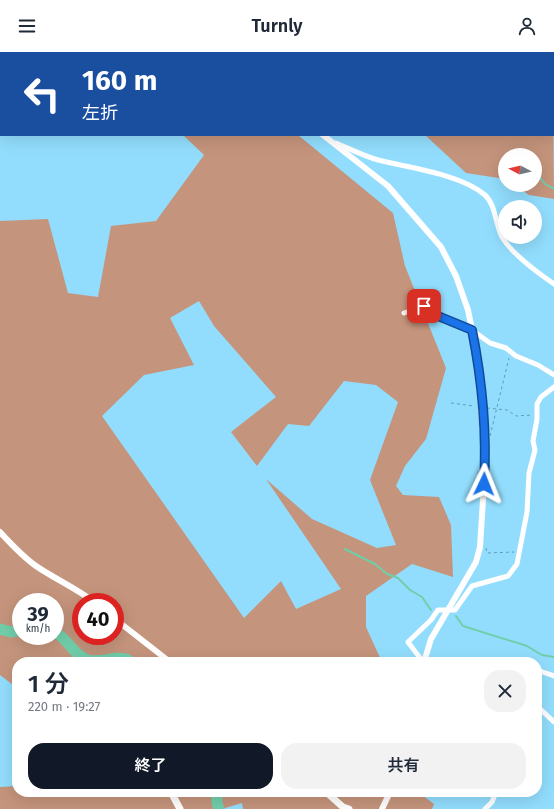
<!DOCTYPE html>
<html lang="ja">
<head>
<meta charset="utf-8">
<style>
	:root { --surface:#fff; --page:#f2f2f3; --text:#1f2937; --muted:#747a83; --accent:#111827 }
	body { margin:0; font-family:"Fira Sans","Noto Sans JP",sans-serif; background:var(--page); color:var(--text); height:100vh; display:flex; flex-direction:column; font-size:15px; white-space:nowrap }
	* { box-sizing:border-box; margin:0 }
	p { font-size:13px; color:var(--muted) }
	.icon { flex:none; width:22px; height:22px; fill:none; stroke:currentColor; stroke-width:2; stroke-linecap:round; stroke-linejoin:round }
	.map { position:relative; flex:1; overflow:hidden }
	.sheet { position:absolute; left:12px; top:605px; width:530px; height:140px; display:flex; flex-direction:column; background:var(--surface); border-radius:16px; box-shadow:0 4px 16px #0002 }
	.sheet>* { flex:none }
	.guide { position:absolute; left:0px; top:0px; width:554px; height:84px; box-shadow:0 4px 16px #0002; background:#1a4fa0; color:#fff; overflow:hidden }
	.needle { width:26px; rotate:277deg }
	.tools { position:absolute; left:498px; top:96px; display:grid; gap:8px }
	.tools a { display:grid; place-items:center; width:44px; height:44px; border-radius:50%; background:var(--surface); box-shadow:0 4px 16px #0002; font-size:20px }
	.speed { position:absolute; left:12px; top:541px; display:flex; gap:8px; font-size:20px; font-weight:700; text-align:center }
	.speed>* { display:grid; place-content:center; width:52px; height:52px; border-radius:50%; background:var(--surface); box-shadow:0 4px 16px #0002; line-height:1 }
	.speed small { font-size:10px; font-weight:400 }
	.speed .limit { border:6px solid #d22; background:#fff; color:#111 }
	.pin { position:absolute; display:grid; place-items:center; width:34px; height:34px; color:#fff; margin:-17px; border-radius:8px; box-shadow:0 2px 6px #0006 }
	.me { position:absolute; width:44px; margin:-22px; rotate:2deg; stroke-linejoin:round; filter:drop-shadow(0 0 3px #0008) }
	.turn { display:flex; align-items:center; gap:14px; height:84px; padding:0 16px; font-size:18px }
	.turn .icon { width:52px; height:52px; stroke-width:2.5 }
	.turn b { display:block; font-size:28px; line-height:34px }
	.round { display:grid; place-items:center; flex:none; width:42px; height:42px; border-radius:16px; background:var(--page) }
	.summary { display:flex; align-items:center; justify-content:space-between; height:68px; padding:0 16px }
	h1 { font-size:24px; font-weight:600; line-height:30px }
	.action { display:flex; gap:8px; margin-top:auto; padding:8px 16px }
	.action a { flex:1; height:46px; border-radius:16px; background:var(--accent); color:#fff; font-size:16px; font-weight:600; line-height:46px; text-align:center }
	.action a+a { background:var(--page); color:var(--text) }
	header { display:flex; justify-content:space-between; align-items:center; height:52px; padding:0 16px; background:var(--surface); font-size:18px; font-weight:600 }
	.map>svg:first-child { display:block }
	.green { fill:#c5947c; fill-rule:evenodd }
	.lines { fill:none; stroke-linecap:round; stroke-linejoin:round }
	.stream { stroke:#71ceaa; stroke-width:2 }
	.river { stroke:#71ceaa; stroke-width:11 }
	.path { stroke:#619cb5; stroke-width:1; stroke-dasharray:3 3; stroke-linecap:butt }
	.minor { stroke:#fff; stroke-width:5 }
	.tertiary { stroke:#fff; stroke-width:6 }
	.secondary { stroke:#fff; stroke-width:7 }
	.route-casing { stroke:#114b97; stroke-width:10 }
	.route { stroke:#1a73e8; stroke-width:7 }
</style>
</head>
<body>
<header><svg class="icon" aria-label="menu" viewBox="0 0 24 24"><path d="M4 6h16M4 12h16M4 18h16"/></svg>Turnly<svg class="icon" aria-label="person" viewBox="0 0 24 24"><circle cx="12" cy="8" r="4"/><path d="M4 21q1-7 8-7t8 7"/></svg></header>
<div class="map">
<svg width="554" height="757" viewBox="0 0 554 757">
	<rect width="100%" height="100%" fill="#92ddfd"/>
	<g class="green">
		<polygon points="41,0 305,0 41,1"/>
		<polygon points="553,33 554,147 529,143 514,133 535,133 535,103 505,103 505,127 466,121 425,83 553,83"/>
		<path d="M183 83H298L393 161 405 214 446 316 426 387 405 414 396 434 403 443 439 445 451 473 453 525 412 512 366 544V575L382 610H17V636L0 623V169L48 167 68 241 98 245 111 174 156 169 204 103ZM199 249 214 274 276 345 231 380 257 414 288 372 309 374 344 329 376 333 398 350 370 428 396 493 377 496 312 467 266 427 341 537 296 557 281 529 244 566 102 364 144 323 194 313 170 266ZM21 550H55V584H21ZM81 550H115V584H81Z"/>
		<polygon points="17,734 17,740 418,740 434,752 432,757 243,757 242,751 222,757 0,757 0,735"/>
	</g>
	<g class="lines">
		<g class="stream">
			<polyline points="535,110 535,114"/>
			<polyline points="535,119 545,132 554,137"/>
			<polyline points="345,497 375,512 387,522 398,526 410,538 422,545 431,558"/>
			<polyline points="456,564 463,574 527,594 542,603 554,605"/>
		</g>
		<g class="river">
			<polyline points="0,577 11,580 21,578"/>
			<path d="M55 580C68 587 73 603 88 608 102 612 120 601 131 610"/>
			<polyline points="217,740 217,751 219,757"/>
		</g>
		<g class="path">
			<polyline points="129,0 129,1"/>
			<polyline points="451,351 474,354"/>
			<polyline points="487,356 507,358 516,364 532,363"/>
			<polyline points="490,384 509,306"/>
			<polyline points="477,434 478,419"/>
			<polyline points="486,496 487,501 514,500"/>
		</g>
		<g class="minor">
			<polyline points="495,0 505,1"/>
			<polyline points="553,24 554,25"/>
			<path d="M336 91C350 97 364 104 378 108 409 116 461 122 485 143 496 153 495 172 502 185 512 202 538 221 554 232"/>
			<polyline points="404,261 424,254 431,257 438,264 472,278 490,291 506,296 516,304 538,313 554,323"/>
			<polyline points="423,610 408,590 431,568 438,558 455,558 472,534 508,524 517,512 527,460 529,421 535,398 533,389 537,367 537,352 541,345 554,335"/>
			<polyline points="537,618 554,624"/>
			<polyline points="537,654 554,670"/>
			<polyline points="485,757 492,750 496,740"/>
		</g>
		<g class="tertiary">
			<polyline points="538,0 539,1"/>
			<polyline points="303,1 303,0"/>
			<polyline points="553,10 554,10"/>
			<polyline points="323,83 388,134 441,195 456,224 468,258 478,307 485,416 480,495 476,510 431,587 424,610"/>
			<path d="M0 480C11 492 22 504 36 514 55 527 76 536 94 550"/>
			<polyline points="115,567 170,610"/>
			<polyline points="382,757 390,740"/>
		</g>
		<g class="secondary">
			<polyline points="171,740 180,757"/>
			<polyline points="326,740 343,755 349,757"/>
		</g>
	</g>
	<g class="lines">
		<g class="route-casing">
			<path id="route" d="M424 254 438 264 472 278C482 328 487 381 484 432"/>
		</g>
		<use href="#route" class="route"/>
	</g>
</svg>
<div class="tools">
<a><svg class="needle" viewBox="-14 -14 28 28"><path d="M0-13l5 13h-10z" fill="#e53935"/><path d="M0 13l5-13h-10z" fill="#747a83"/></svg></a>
<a><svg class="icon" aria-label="sound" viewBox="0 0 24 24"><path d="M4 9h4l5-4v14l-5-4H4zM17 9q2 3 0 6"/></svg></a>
</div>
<div class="speed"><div>39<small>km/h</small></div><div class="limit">40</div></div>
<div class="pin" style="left:424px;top:254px;background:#d93025"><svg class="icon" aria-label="arrive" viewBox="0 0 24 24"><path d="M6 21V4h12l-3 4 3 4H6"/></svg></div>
<svg class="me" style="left:484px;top:432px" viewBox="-20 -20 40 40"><path d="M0-17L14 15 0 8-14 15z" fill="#1a73e8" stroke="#fff" stroke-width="4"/></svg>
<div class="guide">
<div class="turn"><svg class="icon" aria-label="left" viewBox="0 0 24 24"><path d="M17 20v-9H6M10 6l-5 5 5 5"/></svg><div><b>160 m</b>左折</div></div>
</div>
<section class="sheet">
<div class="summary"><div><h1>1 分</h1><p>220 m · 19:27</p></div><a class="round"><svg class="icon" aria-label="close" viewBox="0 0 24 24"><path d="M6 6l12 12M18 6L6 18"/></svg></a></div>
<div class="action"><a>終了</a><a>共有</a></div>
</section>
</div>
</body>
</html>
